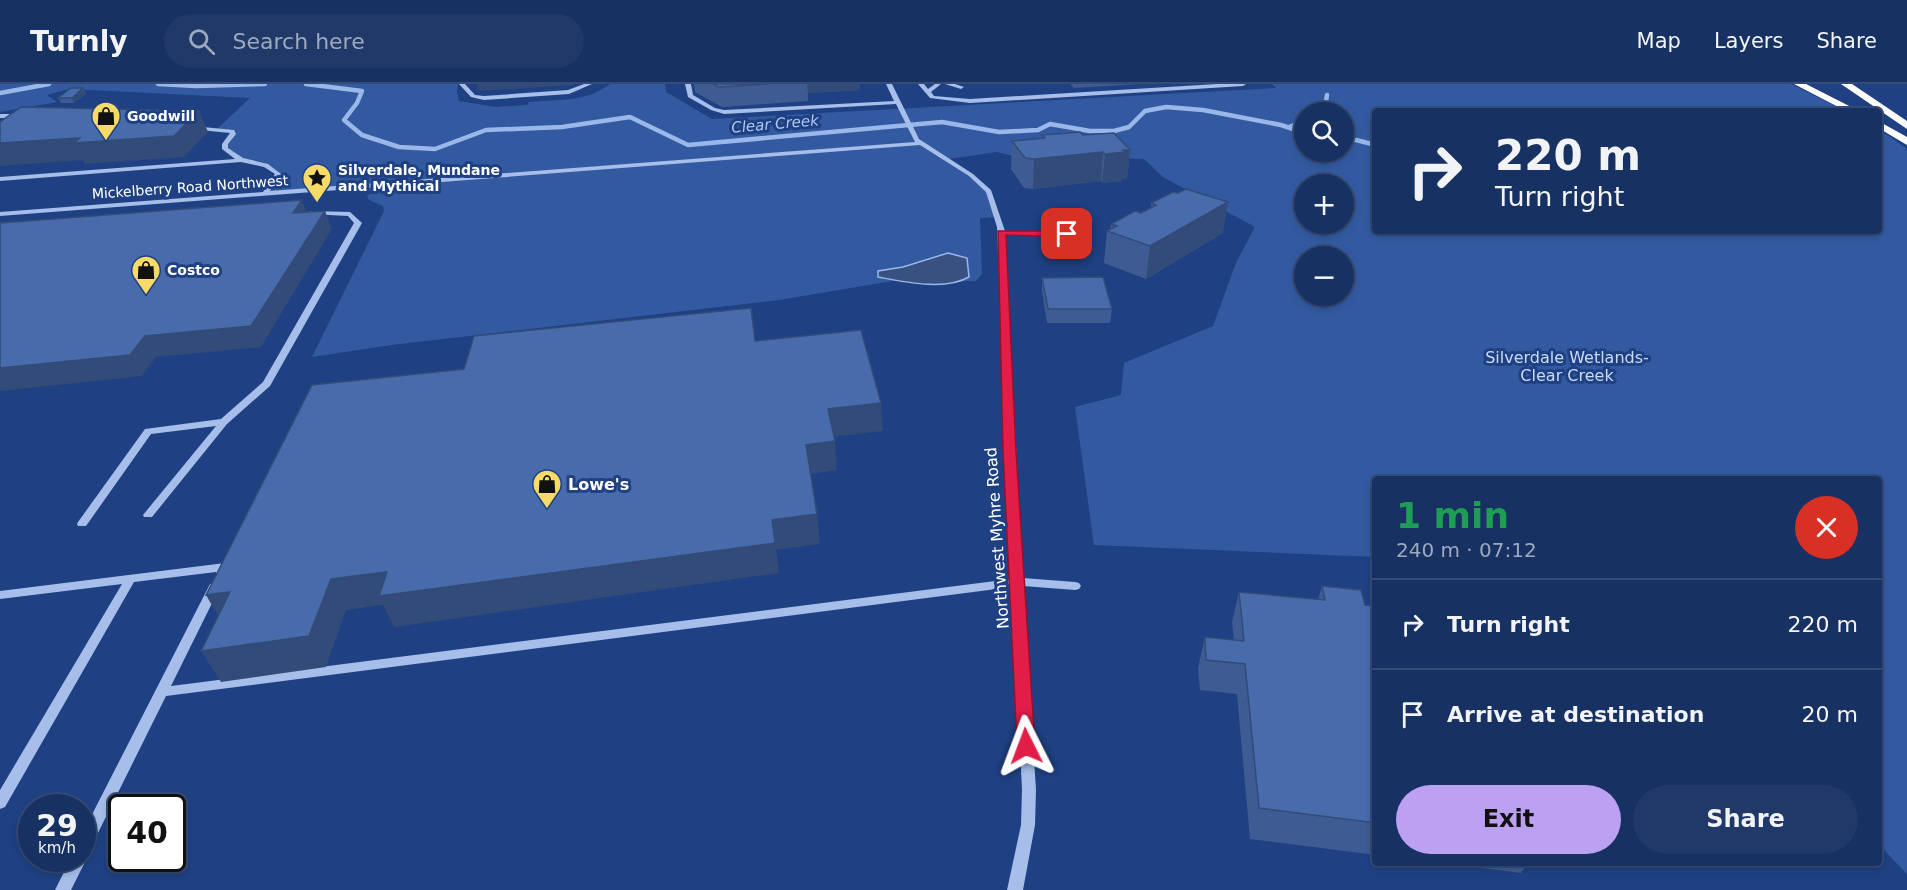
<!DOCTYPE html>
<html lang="en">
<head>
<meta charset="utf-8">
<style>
	:root { --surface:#173162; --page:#203968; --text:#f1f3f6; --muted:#9ea9be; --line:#364c77; --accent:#bca0f2 }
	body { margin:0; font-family:"DejaVu Sans",sans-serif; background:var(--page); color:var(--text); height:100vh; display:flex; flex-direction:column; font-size:22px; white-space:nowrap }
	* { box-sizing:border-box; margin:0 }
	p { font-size:20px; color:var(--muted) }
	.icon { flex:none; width:33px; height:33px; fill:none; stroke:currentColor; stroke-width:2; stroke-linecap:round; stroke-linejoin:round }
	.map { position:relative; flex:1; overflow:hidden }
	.sheet { position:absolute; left:1372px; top:392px; width:510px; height:390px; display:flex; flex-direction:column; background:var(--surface); border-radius:6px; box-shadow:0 3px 9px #0003,0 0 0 2px var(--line) }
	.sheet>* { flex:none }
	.guide { position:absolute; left:1372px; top:24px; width:510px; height:126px; border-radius:6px; box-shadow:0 3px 9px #0003,0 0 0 2px var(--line); background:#173162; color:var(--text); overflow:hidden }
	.tools { position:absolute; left:1294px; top:18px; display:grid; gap:12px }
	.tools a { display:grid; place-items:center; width:60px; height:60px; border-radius:50%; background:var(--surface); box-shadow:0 3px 9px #0003,0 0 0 2px var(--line); font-size:30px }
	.speed { position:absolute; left:18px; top:710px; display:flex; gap:12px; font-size:30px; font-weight:700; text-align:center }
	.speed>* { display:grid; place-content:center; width:78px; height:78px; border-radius:50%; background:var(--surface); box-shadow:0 3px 9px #0003,0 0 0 2px var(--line); line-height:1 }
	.speed small { font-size:15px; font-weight:400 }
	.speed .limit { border:3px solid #111; border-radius:9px; background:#fff; color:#111 }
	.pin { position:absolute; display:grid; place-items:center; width:51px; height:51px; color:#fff; margin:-26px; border-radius:12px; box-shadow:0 3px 9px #0006 }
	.me { position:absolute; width:66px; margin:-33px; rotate:357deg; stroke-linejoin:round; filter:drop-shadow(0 0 4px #0008) }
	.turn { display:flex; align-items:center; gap:21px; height:126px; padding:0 24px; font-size:27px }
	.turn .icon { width:78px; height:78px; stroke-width:2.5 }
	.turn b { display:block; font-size:42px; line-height:51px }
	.round { display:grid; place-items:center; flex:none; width:63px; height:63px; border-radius:32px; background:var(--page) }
	.summary { display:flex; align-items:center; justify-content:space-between; height:102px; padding:0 24px }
	h1 { font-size:36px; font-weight:600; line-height:45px; color:#1e9e55 }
	.action { display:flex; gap:12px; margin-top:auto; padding:12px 24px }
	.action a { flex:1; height:69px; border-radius:36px; background:var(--accent); color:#111; font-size:24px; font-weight:600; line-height:69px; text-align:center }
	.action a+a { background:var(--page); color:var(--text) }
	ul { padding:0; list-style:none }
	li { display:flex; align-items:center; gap:18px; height:90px; padding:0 24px; border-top:2px solid var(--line) }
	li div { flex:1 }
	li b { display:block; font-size:22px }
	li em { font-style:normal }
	header { display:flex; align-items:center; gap:36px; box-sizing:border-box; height:84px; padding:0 30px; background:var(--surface); border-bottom:2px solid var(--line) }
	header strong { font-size:28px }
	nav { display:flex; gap:33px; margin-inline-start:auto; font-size:21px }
	.search { width:420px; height:54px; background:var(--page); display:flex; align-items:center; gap:15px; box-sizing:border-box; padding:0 21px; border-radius:33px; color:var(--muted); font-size:22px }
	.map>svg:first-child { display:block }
	.green { fill:#335aa1; fill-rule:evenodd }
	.water { fill:#385181; stroke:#9ab7ea; stroke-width:1.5 }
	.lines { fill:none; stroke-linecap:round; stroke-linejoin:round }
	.stream { stroke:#9ab7ea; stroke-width:4.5 }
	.minor { fill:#a6bee9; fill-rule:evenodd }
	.highway { fill:#fff; fill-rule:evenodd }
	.wall { fill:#3e5c93 }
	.shaded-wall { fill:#324b78 }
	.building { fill:#486bab; stroke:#324b78; stroke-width:1.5 }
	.route { fill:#e11d48; stroke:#92132f; stroke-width:1.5 }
	.labels { text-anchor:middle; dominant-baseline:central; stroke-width:6; stroke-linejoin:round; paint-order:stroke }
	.far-poi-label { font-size:14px; font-weight:bold; fill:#fff; stroke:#1f4183; text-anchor:start }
	.far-street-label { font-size:14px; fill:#fff; stroke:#1f4183 }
	.far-water-label { font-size:15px; font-style:italic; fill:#b2c8f0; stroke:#1f4183 }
	.park-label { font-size:16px; fill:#cadaf7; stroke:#1f4183 }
	.poi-label { font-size:16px; font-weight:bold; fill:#fff; stroke:#1f4183; text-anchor:start }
	.street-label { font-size:16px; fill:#fff; stroke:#1f4183 }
</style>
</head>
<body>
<header>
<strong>Turnly</strong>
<div class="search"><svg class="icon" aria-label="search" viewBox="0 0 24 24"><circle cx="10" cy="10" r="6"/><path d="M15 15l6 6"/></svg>Search here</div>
<nav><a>Map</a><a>Layers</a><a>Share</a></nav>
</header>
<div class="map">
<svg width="1907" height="806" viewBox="0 0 1907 806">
	<rect width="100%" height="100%" fill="#1f4183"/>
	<path class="green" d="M0 0H458L457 8 459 17 496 23 527 21 529 18 573 15 593 10 611 0H665L666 8 712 35 1276 4 1272 0H1791L1845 27H1376V147H1880V46L1907 65V790L1880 762V394H1376L1375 473 1094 461 1075 323 1121 311 1124 279 1213 242 1236 179 1255 143 1163 93 1144 75 1013 72 997 68 948 75 989 107 998 133 980 134 982 190 976 197H892L779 216 391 261 312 273 384 127 383 122 369 116 367 111 374 109 359 102 265 109 278 89C268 78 255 81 242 76 236 74 230 69 225 65L233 49 217 45 250 14 69 5 47 11 57 18 0 28ZM1305 28H1344V68H1305ZM1305 100H1344V140H1305ZM1305 172H1344V212H1305Z"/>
	<path class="water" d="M948 169 967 174 969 193C945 207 905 198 878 193V187L903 183Z"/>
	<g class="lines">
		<g class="stream">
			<polyline points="158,0 196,2 265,0"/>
			<polyline points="306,0 362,7 357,19 344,36 362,51 399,63 435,65 486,46 562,43 630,33 688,61 942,38 999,48 1038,46 1050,40 1090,47 1114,47 1129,43 1145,27 1166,23 1203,26 1281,41 1305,49"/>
			<polyline points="0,9 49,0"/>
			<polyline points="1319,28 1325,23 1327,11"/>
			<polyline points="1289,43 1305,37"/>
			<polyline points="1344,53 1376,61"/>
		</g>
		<g class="minor">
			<polygon points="459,0 465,0 475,11 484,12 568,6 584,0 592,0 569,10 484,16 471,13"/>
			<polygon points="685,0 691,0 693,11 715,24 724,26 894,17 886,0 892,0 919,55 973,90 991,106 1005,147 1067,148 1071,150 1076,170 1072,172 1068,170 1064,152 1005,151 1023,494 1075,498 1079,499 1081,502 1079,505 1075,506 1023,502 1036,706 1035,741 1023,806 1007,806 1021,741 1022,706 1012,503 166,612 87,771 85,771 87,774 71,806 55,806 71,774 82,774 82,750 210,500 218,500 220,503 171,602 1011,495 997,143 986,108 969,92 920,61 0,132 0,128 263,108 275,90 264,83 241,78 0,97 0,93 235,75 222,65 222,60 230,49 190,45 190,43 192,42 234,46 236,50 228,60 228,64 243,74 268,80 281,90 270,107 915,58 896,20 724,30 711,26 688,13"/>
			<polygon points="918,0 924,0 928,5 935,0 941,0 931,8 934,12 970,15 1217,0 1246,0 1243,2 970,19 930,14"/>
			<polygon points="945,0 955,0 964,3 961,5"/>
			<polygon points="0,30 20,30 23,32 20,34 0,34"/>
			<polygon points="311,127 350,128 362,139 270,302 227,340 152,433 144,433 143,431 216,342 151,350 86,442 78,442 77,440 78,438 145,345 221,335 263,298 354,139 348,132 309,130 309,128"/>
			<polygon points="225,479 229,480 231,483 225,492 217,492 216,488 134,498 5,723 0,725 0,706 122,500 0,515 0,507"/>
		</g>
		<g class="highway">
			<polygon points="1794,0 1806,0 1859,27 1846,27"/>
			<polygon points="1841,0 1852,0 1907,37 1907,45"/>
			<polygon points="1880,38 1907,53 1907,61 1880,45"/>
		</g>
	</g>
	<g class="wall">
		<polygon points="694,0 859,0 860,6 808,9 808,17 722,23 695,8"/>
		<polygon points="1070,0 1140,0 1074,4"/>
		<polygon points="83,4 86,10 74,19 61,19 58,14"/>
		<polygon points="1042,51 1083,51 1130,66 1127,95 1122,95 1122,97 1102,99 1101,97 1033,105 1024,104 1011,85 1012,57 1042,55"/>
		<polygon points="1178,109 1223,149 1146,195 1104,179 1107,147 1110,145 1111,140 1141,129 1151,124 1151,119"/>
		<polygon points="1042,194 1112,225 1110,239 1047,239 1042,207"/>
		<polygon points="1322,502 1365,521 1376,522 1376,771 1250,755 1237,610 1200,606 1198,584 1205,553 1234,556 1232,538 1239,508 1318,516"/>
		<polygon points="1435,778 1528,778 1521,789"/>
	</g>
	<g class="shaded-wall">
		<polygon points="477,0 572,0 572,1 479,7"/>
		<polygon points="807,0 859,0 860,6 808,9"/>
		<polygon points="83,4 86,10 74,19 72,14"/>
		<polygon points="199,27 208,48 184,73 85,80 83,76 0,82 0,59"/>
		<polygon points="1123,66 1130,66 1127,95 1122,95 1122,97 1102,99 1105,70"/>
		<polygon points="1103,68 1101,97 1033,105 1034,75"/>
		<polygon points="302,116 309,134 293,129"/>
		<polygon points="1228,118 1223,149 1146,195 1150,162"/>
		<polygon points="325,127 332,145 261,263 156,273 142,292 0,307 0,284 145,252"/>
		<polygon points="881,319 883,347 831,353 828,325"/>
		<polygon points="835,357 837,386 809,390 806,361"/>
		<polygon points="817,430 820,460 776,466 779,489 394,543 383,521 346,526 326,583 221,598 201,567 331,495"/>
		<polygon points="230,508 224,542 206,511"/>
	</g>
	<g class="building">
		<polygon points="713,0 768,0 719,3"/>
		<polygon points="71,4 83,4 72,14 58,14"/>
		<polygon points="21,23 199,27 174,52 74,59 80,54 0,59 0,38"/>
		<polygon points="1080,48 1083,51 1114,49 1130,66 1123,66 1125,68 1105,70 1103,68 1034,75 1025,74 1012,57 1045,54 1042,51"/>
		<polygon points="1186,105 1228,118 1150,162 1107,147 1117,142 1111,140 1135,127 1141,129 1156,121 1151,119 1173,108 1178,109"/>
		<polygon points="302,116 293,129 325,127 251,242 145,252 130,271 0,284 0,139"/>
		<polygon points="1103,193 1112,225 1048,225 1042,194"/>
		<polygon points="751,224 755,257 861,246 881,319 828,325 835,357 806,361 817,430 772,436 775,459 379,512 387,488 331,495 309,552 201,567 230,508 206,511 312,301 464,285 474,252"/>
		<polygon points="1322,502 1361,506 1365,521 1376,522 1376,739 1259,724 1245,580 1206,576 1205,553 1244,557 1239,508 1325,516"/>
	</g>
	<polygon class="route" points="998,147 1067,147 1071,150 1067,153 1006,151 1016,367 1035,662 1033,667 1026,669 1020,667 1017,662 1003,367"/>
	<defs>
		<g id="shop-pin" transform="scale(1.5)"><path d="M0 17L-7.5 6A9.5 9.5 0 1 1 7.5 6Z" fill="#f7db66" stroke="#1f4183"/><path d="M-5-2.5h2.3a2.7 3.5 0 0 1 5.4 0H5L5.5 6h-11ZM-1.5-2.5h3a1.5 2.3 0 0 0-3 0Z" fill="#111"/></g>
		<g id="sight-pin" transform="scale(1.5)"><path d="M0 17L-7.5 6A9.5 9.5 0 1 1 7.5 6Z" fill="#f7db66" stroke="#1f4183"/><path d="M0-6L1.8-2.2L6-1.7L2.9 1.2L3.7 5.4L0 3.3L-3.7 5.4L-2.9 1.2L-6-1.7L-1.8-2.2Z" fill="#111"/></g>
	</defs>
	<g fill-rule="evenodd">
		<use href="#shop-pin" x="106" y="32"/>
		<use href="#sight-pin" x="317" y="94"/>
		<use href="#shop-pin" x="146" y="186"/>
		<use href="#shop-pin" x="547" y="400"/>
	</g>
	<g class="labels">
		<g class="far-poi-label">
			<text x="127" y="32">Goodwill</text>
			<text x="338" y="86">Silverdale, Mundane<tspan x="338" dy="16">and Mythical</tspan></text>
			<text x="167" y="186">Costco</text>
		</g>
		<g class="far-street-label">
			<text transform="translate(190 103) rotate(-4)">Mickelberry Road Northwest</text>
		</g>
		<g class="far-water-label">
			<text transform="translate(775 40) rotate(-5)">Clear Creek</text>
		</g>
		<g class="park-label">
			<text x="1567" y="273">Silverdale Wetlands-<tspan x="1567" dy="18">Clear Creek</tspan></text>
		</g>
		<g class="poi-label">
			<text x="568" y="400">Lowe's</text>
		</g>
		<g class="street-label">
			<text transform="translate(997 454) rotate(-94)">Northwest Myhre Road</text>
		</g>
	</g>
</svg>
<div class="tools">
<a><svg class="icon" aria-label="search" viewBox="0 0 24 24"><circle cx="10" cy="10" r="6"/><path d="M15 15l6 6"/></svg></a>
<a>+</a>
<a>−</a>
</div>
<div class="speed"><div>29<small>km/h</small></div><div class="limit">40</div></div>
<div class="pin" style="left:1067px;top:150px;background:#d93025"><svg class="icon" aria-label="arrive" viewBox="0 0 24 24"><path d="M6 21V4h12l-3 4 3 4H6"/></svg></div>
<svg class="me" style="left:1026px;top:662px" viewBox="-20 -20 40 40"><path d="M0-17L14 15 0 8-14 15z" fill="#e11d48" stroke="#fff" stroke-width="4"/></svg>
<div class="guide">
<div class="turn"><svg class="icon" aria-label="right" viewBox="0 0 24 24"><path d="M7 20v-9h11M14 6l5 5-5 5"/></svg><div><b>220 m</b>Turn right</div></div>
</div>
<section class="sheet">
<div class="summary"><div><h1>1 min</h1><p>240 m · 07:12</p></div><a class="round" style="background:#d93025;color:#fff"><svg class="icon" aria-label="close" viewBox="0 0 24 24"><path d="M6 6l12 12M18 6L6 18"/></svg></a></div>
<ul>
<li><svg class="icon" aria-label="right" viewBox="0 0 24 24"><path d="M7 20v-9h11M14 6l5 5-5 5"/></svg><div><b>Turn right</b></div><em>220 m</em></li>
<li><svg class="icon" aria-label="arrive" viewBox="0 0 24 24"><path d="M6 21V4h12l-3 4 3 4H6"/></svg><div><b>Arrive at destination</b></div><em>20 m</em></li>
</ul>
<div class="action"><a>Exit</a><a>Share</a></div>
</section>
</div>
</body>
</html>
